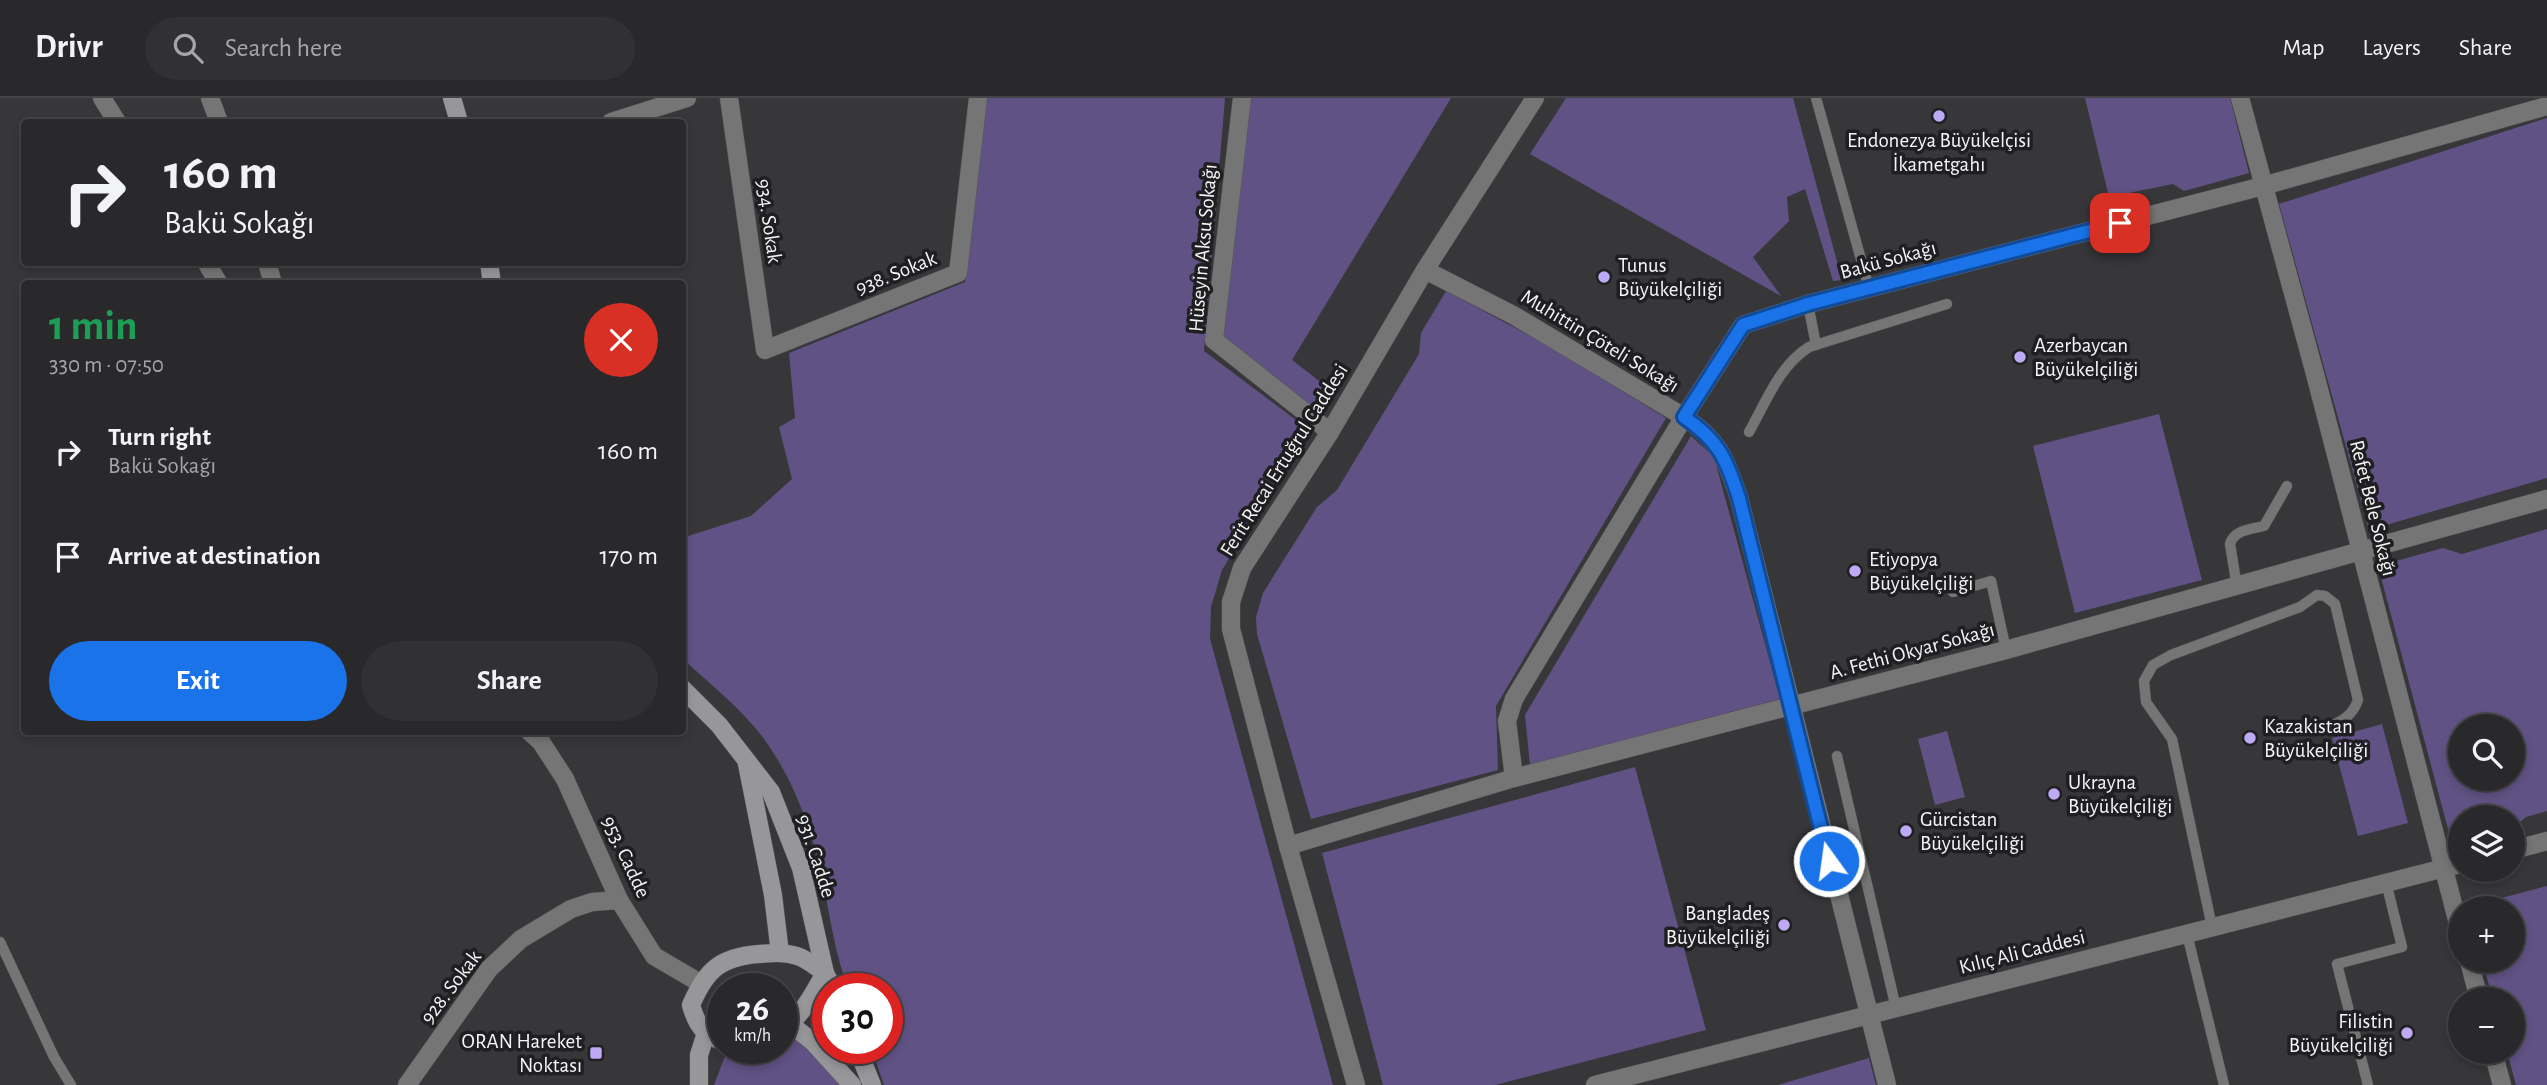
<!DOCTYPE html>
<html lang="en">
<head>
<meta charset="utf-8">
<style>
	:root { --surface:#29292c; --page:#313134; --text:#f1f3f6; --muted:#a5a6a9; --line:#454548; --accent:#1a73e8 }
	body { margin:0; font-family:"Alegreya Sans",sans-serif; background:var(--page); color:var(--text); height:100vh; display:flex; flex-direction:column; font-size:26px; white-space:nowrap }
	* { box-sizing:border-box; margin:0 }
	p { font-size:23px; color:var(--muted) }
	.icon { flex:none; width:38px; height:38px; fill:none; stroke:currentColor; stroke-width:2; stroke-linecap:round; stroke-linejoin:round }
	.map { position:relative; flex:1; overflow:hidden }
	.sheet { position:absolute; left:21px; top:182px; width:665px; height:455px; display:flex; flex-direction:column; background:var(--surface); border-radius:7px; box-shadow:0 4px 10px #0003,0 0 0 2px var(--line) }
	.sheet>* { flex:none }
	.guide { position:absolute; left:21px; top:21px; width:665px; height:147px; border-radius:7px; box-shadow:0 4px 10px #0003,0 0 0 2px var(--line); background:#29292c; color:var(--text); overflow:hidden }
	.controls { position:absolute; left:2448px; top:616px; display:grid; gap:14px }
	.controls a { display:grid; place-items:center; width:77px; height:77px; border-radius:50%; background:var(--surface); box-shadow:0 4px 10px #0003,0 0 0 2px var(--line); font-size:35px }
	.speed { position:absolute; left:707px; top:875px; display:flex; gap:14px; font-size:35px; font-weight:700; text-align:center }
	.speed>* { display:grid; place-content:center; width:91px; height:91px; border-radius:50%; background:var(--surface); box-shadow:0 4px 10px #0003,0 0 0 2px var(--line); line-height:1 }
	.speed small { font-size:18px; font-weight:400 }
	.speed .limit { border:10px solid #d22; background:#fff; color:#111 }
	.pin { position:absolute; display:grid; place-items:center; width:60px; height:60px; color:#fff; margin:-30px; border-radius:14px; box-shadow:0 4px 10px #0006 }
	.me { position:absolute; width:77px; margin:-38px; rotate:346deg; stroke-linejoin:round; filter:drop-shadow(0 0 5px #0008) }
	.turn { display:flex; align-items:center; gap:24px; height:147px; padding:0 28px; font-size:32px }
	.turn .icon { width:91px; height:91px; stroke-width:2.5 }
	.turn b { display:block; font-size:49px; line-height:60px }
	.round { display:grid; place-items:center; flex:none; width:74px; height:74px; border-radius:37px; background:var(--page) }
	.head { display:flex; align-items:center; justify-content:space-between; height:119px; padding:0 28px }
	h1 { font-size:42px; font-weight:600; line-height:52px; color:#1e9e55 }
	.action { display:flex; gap:14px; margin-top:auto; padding:14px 28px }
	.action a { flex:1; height:80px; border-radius:42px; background:var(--accent); color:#fff; font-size:28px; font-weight:600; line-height:80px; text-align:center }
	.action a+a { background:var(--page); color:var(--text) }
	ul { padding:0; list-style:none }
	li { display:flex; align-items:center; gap:21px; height:105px; padding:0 28px }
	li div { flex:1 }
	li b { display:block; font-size:26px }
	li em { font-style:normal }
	header { display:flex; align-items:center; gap:42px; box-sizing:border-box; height:98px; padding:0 35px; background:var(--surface); border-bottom:2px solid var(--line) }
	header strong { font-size:33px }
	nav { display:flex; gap:38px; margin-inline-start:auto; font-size:24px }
	.search { width:490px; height:63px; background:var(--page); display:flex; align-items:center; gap:18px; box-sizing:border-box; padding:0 24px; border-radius:38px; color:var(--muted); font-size:26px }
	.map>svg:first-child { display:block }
	.green { fill:#605284; fill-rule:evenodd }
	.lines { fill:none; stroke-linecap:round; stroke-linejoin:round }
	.lane-casing { stroke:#555558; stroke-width:11 }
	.street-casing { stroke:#555558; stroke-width:19 }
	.secondary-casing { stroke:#555558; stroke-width:19 }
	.lane { stroke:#757576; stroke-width:10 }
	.street { stroke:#757576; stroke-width:18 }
	.secondary { stroke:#97979a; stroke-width:18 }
	.route-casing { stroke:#114b97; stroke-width:18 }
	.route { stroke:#1a73e8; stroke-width:12 }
	.poi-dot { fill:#bea9f5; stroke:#1f1e20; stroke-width:2.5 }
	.labels { text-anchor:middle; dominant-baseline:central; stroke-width:7; stroke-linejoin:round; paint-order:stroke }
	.poi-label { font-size:21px; fill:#f5f5f7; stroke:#1f1e20; text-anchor:start }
	.street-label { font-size:21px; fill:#f5f5f7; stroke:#1f1e20 }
</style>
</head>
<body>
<header>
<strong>Drivr</strong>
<div class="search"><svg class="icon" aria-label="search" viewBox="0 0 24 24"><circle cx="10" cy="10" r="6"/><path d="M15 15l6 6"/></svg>Search here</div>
<nav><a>Map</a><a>Layers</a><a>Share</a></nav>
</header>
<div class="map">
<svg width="2547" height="987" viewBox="0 0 2547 987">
	<rect width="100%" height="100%" fill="#37373a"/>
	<g class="green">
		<path d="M985 0H1225L1204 253 1308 331 1222 472 1211 509 1210 541 1333 987H884L871 950H887V891H849C830 845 829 797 815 751 805 715 790 679 769 648 748 616 711 587 683 561L682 440 751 418 792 381 779 329 795 320 789 255 965 184Z"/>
		<polygon points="1250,0 1451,0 1292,262 1331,292 1314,315 1222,238"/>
		<polygon points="1566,0 1793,0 1842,182 1833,183 1805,91 1787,99 1789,123 1753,159 1781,198 1530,56"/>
		<polygon points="2085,0 2230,0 2249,75 2184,93 2173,86 2109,99"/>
		<polygon points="2547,20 2547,380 2369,432 2279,106"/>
		<polygon points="1446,193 1545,246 1666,320 1496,608 1498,672 1311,721 1257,536 1256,519 1263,495 1317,409 1337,392 1419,256 1421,235"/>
		<polygon points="2159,316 2202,482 2075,515 2033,348"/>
		<polygon points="1691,338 1714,359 1780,601 1530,667 1525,617"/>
		<path d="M2547 431V713L2526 719 2513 730V719H2460V743L2452 746 2378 468 2443 450 2462 456ZM2460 628H2513V681H2460Z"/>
		<polygon points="2382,626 2408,725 2358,738 2332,640"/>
		<polygon points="1947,633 1965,699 1935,707 1918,641"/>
		<polygon points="1635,669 1706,932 1495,987 1383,987 1322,755"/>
		<polygon points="2547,788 2547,987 2516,987 2507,954 2513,954 2513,901 2493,901 2482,863 2513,863 2513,810 2468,809"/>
		<polygon points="790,926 852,987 714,987 728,950 782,950 782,931"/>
		<polygon points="1869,960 1876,987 1778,987"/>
	</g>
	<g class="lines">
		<g class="lane-casing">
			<g id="lane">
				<polyline points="1816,0 1869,190"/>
				<polyline points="1808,206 1816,247"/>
				<path d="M1749 334C1766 304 1779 268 1809 249L1947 206"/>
				<path d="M2237 489 2230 446C2234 432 2251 431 2264 428L2287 388"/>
				<polyline points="1953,494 1991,483 2006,552"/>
				<polyline points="1837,658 1896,910"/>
				<path d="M2212 829 2172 641 2146 604 2144 583 2153 567 2171 557 2300 509 2317 497 2325 498 2335 506 2358 602C2352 620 2338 625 2322 632"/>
				<polyline points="2187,836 2224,987"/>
				<polyline points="0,844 54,959 71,987"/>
				<polyline points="2368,987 2337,866 2402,849 2386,784"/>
			</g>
		</g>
		<g class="street-casing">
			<g id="street">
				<polyline points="102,0 117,24"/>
				<polyline points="210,0 219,24"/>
				<polyline points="729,0 765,252 958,175 978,0"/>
				<polyline points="1242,0 1214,242 1330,334"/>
				<polyline points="2240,0 2315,276 2460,833"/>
				<polyline points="611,24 687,0"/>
				<polyline points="206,164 219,186"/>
				<polyline points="267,164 273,186"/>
				<path d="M1425 172 1513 217 1684 319C1719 342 1726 361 1739 400L1887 987"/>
				<polyline points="530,634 541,644 565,681 619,802 654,858 700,885"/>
				<polyline points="1514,680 1507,623 1514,601 1684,319 1743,227 1808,206 2263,88 2547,8"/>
				<polyline points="1288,748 1514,680 2006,552 2547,401"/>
				<polyline points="2513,752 2547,743"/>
				<polyline points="2469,863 2479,901"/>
				<polyline points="2493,954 2502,987"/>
				<polyline points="407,987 489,871 521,841 571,811 592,804 619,802"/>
				<polyline points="1356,987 1288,748 1231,531 1231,504 1242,470 1330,334 1425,172 1535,0"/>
				<polyline points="1595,987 2460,766"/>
			</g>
		</g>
		<g class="secondary-casing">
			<g id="secondary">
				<polyline points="452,0 459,24"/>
				<polyline points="489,164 492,186"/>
				<polyline points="682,590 719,627 771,694 801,770 825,875 833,891"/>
				<polyline points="747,666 773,797 780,855"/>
				<polyline points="790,926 813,944 852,987"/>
				<path d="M723 943C704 939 696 925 691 907 706 872 720 859 759 856 772 855 785 854 797 858 807 861 816 869 825 875 814 894 802 919 782 931"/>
				<polyline points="857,950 872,987"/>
				<polyline points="699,987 699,957 706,935"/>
			</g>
		</g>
		<use href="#lane" class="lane"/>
		<use href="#street" class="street"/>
		<use href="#secondary" class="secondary"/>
	</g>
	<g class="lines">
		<g class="route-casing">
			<path id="route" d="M1829 763 1739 400C1726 360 1719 343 1684 319L1743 227 1808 206 2120 125"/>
		</g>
		<use href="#route" class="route"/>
	</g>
	<g class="poi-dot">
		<circle cx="1939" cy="18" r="7"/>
		<circle cx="1604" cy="179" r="7"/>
		<circle cx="2020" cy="259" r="7"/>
		<circle cx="1855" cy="473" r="7"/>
		<circle cx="2250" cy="640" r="7"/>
		<circle cx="2054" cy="696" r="7"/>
		<circle cx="1906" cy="733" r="7"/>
		<circle cx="1784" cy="827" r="7"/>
		<circle cx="2407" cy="935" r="7"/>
		<rect x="589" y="948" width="14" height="14" rx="3.5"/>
	</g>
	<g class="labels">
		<g class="poi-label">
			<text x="1939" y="42" text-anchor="middle">Endonezya Büyükelçisi<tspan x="1939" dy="24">İkametgahı</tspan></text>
			<text x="1618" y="167">Tunus<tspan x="1618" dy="24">Büyükelçiliği</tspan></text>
			<text x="2034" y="247">Azerbaycan<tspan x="2034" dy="24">Büyükelçiliği</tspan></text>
			<text x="1869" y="461">Etiyopya<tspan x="1869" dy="24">Büyükelçiliği</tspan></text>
			<text x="2264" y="628">Kazakistan<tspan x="2264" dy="24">Büyükelçiliği</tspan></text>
			<text x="2068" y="684">Ukrayna<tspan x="2068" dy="24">Büyükelçiliği</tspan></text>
			<text x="1920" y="721">Gürcistan<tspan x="1920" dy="24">Büyükelçiliği</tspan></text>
			<text x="1770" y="815" text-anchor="end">Bangladeş<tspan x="1770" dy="24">Büyükelçiliği</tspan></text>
			<text x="2393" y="923" text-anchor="end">Filistin<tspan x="2393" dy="24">Büyükelçiliği</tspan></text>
			<text x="582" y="943" text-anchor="end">ORAN Hareket<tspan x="582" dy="24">Noktası</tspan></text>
		</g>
		<g class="street-label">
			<text transform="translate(769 123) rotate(82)">934. Sokak</text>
			<text transform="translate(1203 150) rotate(-85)">Hüseyin Aksu Sokağı</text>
			<text transform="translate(1888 162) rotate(-15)">Bakü Sokağı</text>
			<text transform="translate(896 175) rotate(-22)">938. Sokak</text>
			<text transform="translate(1600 243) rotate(31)">Muhittin Çöteli Sokağı</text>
			<text transform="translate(1284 362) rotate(-58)">Ferit Recai Ertuğrul Caddesi</text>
			<text transform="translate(2373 410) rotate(76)">Refet Bele Sokağı</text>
			<text transform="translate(1912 553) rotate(-15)">A. Fethi Okyar Sokağı</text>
			<text transform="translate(816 758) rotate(72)">931. Cadde</text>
			<text transform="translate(626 759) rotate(65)">953. Cadde</text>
			<text transform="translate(2022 854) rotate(-14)">Kılıç Ali Caddesi</text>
			<text transform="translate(451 889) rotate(-53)">928. Sokak</text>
		</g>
	</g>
</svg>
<div class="controls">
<a><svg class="icon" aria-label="search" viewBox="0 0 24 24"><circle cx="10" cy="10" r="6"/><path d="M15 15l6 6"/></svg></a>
<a><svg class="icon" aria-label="layers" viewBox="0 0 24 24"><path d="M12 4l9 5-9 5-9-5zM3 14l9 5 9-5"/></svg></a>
<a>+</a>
<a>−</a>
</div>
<div class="speed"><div>26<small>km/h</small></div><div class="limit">30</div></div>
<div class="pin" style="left:2120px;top:125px;background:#d93025"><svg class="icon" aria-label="arrive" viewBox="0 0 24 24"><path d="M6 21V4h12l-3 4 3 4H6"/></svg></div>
<svg class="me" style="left:1829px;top:763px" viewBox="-20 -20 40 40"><circle r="17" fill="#1a73e8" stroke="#fff" stroke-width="3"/><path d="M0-11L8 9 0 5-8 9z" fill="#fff"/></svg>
<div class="guide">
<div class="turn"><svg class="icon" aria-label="right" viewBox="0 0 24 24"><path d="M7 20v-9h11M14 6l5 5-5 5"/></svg><div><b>160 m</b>Bakü Sokağı</div></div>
</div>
<section class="sheet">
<div class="head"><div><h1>1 min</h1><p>330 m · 07:50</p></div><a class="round" style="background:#d93025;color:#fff"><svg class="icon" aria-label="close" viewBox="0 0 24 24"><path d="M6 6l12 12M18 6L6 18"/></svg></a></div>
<ul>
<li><svg class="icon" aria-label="right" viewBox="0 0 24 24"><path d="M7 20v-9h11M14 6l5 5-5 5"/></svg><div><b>Turn right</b><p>Bakü Sokağı</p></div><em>160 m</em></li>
<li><svg class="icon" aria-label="arrive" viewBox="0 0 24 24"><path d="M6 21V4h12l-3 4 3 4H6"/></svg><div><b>Arrive at destination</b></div><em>170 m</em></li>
</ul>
<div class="action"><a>Exit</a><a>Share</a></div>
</section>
</div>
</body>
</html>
